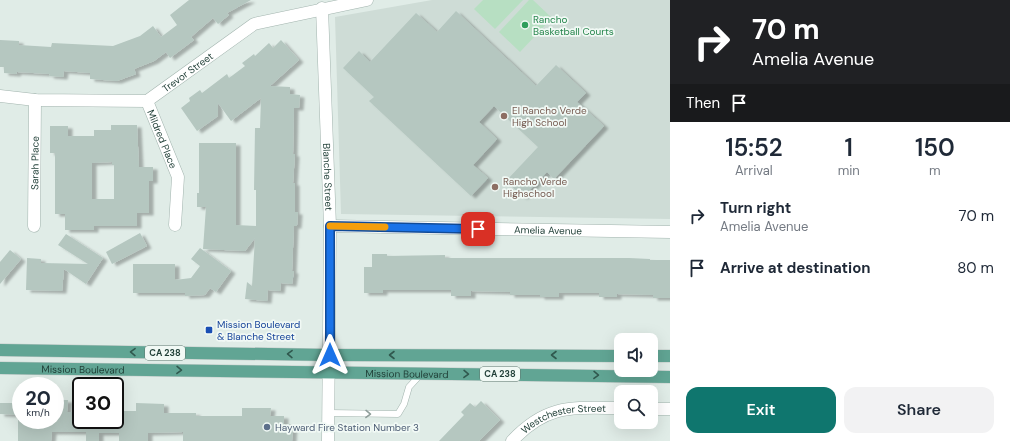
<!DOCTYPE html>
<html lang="en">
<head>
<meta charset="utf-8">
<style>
	:root { --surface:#fff; --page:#f2f2f3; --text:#1f2937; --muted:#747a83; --accent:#0f766e }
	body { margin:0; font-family:"DM Sans",sans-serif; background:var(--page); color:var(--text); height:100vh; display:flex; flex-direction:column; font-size:15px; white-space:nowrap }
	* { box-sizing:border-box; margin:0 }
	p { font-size:13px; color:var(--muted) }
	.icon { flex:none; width:22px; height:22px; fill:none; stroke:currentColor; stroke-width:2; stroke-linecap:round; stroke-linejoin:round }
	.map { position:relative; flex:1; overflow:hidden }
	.side { display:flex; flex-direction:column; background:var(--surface); width:340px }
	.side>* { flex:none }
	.hud { background:#202124; color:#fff; overflow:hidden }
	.buttons { position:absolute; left:614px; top:333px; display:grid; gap:8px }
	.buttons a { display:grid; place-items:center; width:44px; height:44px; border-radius:8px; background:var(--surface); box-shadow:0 4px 16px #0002; font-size:20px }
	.speed { position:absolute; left:12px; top:377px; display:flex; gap:8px; font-size:20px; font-weight:700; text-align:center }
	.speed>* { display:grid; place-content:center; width:52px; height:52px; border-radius:50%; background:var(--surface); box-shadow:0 4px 16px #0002; line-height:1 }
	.speed small { font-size:10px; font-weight:400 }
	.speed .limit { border:2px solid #111; border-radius:6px; background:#fff; color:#111 }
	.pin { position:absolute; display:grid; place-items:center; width:34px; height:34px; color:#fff; margin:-17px; border-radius:8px; box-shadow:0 2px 6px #0006 }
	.me { position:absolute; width:44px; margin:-22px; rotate:0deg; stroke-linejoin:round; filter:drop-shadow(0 0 3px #0008) }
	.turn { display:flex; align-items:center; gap:14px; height:84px; padding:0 16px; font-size:18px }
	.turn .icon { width:52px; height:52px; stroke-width:2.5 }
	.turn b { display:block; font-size:28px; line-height:34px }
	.then { display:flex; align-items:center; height:38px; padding:0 16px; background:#0003; gap:8px; font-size:15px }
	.eta { display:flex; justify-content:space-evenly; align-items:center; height:68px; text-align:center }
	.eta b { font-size:24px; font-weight:600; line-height:28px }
	.cta { display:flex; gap:8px; margin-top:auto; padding:8px 16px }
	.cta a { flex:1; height:46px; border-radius:12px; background:var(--accent); color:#fff; font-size:16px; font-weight:600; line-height:46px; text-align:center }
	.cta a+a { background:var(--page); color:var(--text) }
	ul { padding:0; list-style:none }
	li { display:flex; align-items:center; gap:12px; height:52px; padding:0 16px }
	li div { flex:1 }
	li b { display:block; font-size:15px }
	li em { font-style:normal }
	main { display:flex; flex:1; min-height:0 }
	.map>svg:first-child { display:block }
	.built { fill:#cedcd6 }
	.green { fill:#b7dfc2 }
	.building { fill:#b5c7c0; fill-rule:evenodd; filter:url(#shadow) }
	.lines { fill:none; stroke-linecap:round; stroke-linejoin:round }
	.service-casing { stroke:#a2b4ae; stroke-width:7 }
	.minor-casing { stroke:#a2b4ae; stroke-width:13 }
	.primary-casing { stroke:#c0c9c7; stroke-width:13 }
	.service { stroke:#fff; stroke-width:6 }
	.minor { stroke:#fff; stroke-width:12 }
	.primary { stroke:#61a594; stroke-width:12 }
	.oneway { stroke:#30584e }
	.oneway2 { stroke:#8f9e9a }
	.route-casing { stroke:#114b97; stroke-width:10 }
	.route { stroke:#1a73e8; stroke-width:7 }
	.slow { stroke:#f59e0b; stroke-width:7 }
	.leisure-dot { fill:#2e9e5b; stroke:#f1f9f5; stroke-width:1.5 }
	.education-dot { fill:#8d6e63; stroke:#f1f9f5; stroke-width:1.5 }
	.transit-dot { fill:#1a4fb4; stroke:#f1f9f5; stroke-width:1.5 }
	.service-dot { fill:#5c6f8a; stroke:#f1f9f5; stroke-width:1.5 }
	.labels { text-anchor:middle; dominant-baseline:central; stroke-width:3.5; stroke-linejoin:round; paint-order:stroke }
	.shield { fill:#f1f9f5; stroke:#5e766f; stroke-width:1 }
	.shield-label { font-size:9px; font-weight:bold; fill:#1f3e36 }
	.leisure-label { font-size:10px; fill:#27864d; stroke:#f1f9f5; text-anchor:start }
	.street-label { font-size:10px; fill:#1f3e36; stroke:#f1f9f5 }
	.education-label { font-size:10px; fill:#785e54; stroke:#f1f9f5; text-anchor:start }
	.transit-label { font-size:10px; fill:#164399; stroke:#f1f9f5; text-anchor:start }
	.service-label { font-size:10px; fill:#4e5e75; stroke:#f1f9f5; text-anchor:start }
</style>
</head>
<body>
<main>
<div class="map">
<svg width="670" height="441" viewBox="0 0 670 441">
	<defs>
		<filter id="shadow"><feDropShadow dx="4.5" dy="2.5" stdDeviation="1" flood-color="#0004"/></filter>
	</defs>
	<rect width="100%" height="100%" fill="#e0ece7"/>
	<polygon class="built" points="432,0 670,0 670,219 341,214 335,17"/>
	<g class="green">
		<polygon points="483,0 523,0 495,29 474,9"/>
		<polygon points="529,0 533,0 552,18 520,52 499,32"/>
	</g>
	<g class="building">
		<polygon points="189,0 251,0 227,13 229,15 218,24 213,18 191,37 194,40 170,58 166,52 154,61 134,69 136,74 117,81 90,79 90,73 64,71 63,77 49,76 50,74 17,72 16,74 4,73 4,67 0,67 0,40 19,41 19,45 51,47 52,43 113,46 140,36 153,26 161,37 177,25 170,15"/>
		<polygon points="456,11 536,86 556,65 586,93 577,102 604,126 554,179 547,172 523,197 506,181 538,147 494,106 479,122 497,139 473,165 488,178 471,196 369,101 374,97 343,68 359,51 370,62 416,13 437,32"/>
		<polygon points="281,40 299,60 270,86 290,87 290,94 300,95 299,108 294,108 293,154 295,154 293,183 295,183 295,212 298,212 297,226 294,226 292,271 294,271 292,284 281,283 280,291 268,290 267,301 245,299 247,282 252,286 255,238 245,251 203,249 206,207 197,207 197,193 199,193 199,143 236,143 236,225 256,226 256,190 254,190 255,128 260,128 261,98 231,121 218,103 218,116 197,131 181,108 190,101 189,98 200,90 202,93 227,74 229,78 245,66 242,63 254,54 255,56 269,43 273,48"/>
		<path d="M111 125H137L139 167H153V181H149V213H137V226H94V230H65V214H55V153H50V126H68V136H94V130H111ZM112 162V165H114V199H92V163Z"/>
		<polygon points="140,233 147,246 112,264 106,252"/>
		<polygon points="66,234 103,258 86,284 64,269 62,291 26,290 27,258 41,259 41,263 88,264 58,245"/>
		<polygon points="200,248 231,271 216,292 210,288 205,295 185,296 185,293 133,293 133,264 175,264 175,280 191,278 200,266 191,259"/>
		<polygon points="10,250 21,259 0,284 0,262"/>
		<polygon points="372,254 387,254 387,256 445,255 445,258 629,258 650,259 650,260 670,260 670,298 653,298 653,295 617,294 617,297 599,297 599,293 559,293 559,297 540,297 540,295 510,295 510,292 471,291 471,296 451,296 451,290 383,290 383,293 364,293 364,267 372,267"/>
		<polygon points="55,400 68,400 67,412 81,412 81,420 115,420 115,411 136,411 136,403 164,404 164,413 196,413 196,416 242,416 242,408 271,408 270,416 284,416 284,424 293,424 292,441 183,441 183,432 148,433 148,441 119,441 119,433 99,433 99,441 86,441 86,432 52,432 51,441 18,441 18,420 55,420"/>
		<polygon points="481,401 500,420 479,441 439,441 464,415 461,412 470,403 475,407"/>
		<polygon points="0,403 21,403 21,415 0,414"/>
	</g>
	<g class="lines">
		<g class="service-casing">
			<polyline id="service" points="329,413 398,414 404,404 409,387 421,374"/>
		</g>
		<g class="minor-casing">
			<g id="minor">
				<path id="s1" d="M322 8 330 226 328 441"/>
				<path id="s2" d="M0 96 35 100 147 101 254 24 367 0"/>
				<path id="s3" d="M147 101 178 177 175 225"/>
				<path id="s4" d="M34 226 35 100"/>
				<path id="s5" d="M330 226 670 232"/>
				<polyline points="651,409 670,409"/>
				<path id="s6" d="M512 441C548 403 573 408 621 408"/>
			</g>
		</g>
		<g class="primary-casing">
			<g id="primary">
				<polyline points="0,350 329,355 621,356"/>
				<polyline points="651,356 670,356"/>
				<path id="s7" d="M0 368 670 377"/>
			</g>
		</g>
		<use href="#service" class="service"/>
		<use href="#minor" class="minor"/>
		<use href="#primary" class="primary"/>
	</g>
	<defs><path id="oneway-chevron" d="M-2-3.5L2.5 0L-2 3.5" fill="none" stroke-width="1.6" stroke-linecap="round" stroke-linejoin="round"/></defs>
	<g class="oneway">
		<use href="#oneway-chevron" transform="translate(133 352) rotate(-179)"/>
		<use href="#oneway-chevron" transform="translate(290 354) rotate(-179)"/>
		<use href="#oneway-chevron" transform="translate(392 355) rotate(-180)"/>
		<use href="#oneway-chevron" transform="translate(554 355) rotate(-180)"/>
		<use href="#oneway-chevron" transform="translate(179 370) rotate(1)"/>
		<use href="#oneway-chevron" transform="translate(466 374) rotate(1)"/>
		<use href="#oneway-chevron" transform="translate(596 375) rotate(1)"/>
	</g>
	<use class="oneway2" href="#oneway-chevron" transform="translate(368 414) rotate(1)"/>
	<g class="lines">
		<g class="route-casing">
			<polyline id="route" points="330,355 330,226 478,229"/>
		</g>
		<use href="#route" class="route"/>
		<polyline class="slow" points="330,226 385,227"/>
	</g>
	<circle class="leisure-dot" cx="525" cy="25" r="4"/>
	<g class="education-dot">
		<circle cx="504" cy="116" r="4"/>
		<circle cx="495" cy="187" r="4"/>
	</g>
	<rect class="transit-dot" x="205" y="326" width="8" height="8" rx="2"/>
	<circle class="service-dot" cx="267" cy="427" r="4"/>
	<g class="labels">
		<g class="shield">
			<rect x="145" y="346" width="40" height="14" rx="3"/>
			<rect x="480" y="367" width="40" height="14" rx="3"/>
		</g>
		<g class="shield-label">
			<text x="165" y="353">CA 238</text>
			<text x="500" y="374">CA 238</text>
		</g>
		<g class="leisure-label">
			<text x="533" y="19">Rancho<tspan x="533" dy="12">Basketball Courts</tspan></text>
		</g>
		<g class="street-label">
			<text stroke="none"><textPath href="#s2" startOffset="197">Trevor Street</textPath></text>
			<text stroke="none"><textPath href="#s3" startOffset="41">Mildred Place</textPath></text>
			<text stroke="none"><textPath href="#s4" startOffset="63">Sarah Place</textPath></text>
			<text stroke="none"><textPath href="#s1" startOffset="169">Blanche Street</textPath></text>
			<text stroke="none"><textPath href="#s5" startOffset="218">Amelia Avenue</textPath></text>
			<text stroke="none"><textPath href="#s7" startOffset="83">Mission Boulevard</textPath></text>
			<text stroke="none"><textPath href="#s7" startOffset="407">Mission Boulevard</textPath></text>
			<text stroke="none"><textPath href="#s6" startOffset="59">Westchester Street</textPath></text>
		</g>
		<g class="education-label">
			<text x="512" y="110">El Rancho Verde<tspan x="512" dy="12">High School</tspan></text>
			<text x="503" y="181">Rancho Verde<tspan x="503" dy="12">Highschool</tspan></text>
		</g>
		<g class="transit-label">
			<text x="217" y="324">Mission Boulevard<tspan x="217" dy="12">&amp; Blanche Street</tspan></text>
		</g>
		<g class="service-label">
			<text x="275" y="427">Hayward Fire Station Number 3</text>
		</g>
	</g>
</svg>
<div class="buttons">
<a><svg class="icon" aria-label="sound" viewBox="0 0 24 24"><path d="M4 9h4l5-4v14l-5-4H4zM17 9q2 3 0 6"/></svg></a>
<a><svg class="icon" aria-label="search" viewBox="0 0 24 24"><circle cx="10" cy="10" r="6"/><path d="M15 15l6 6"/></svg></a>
</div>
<div class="speed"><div>20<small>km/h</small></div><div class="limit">30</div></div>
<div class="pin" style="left:478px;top:229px;background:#d93025"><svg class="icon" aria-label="arrive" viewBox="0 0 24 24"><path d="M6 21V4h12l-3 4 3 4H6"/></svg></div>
<svg class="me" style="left:330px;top:355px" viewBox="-20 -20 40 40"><path d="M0-17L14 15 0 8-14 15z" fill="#1a73e8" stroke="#fff" stroke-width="4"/></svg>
</div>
<section class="side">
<div class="hud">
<div class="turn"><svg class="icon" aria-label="right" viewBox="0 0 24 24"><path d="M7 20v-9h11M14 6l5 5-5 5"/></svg><div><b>70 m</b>Amelia Avenue</div></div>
<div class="then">Then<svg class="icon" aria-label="arrive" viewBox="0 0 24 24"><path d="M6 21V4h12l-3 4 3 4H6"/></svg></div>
</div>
<div class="eta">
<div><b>15:52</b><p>Arrival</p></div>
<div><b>1</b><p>min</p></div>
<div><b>150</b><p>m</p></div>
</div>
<ul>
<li><svg class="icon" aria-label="right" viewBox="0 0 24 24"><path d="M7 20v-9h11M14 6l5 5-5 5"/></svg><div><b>Turn right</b><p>Amelia Avenue</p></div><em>70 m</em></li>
<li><svg class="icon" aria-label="arrive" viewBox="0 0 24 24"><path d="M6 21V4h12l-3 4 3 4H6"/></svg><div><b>Arrive at destination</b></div><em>80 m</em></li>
</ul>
<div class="cta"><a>Exit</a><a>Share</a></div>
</section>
</main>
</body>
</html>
